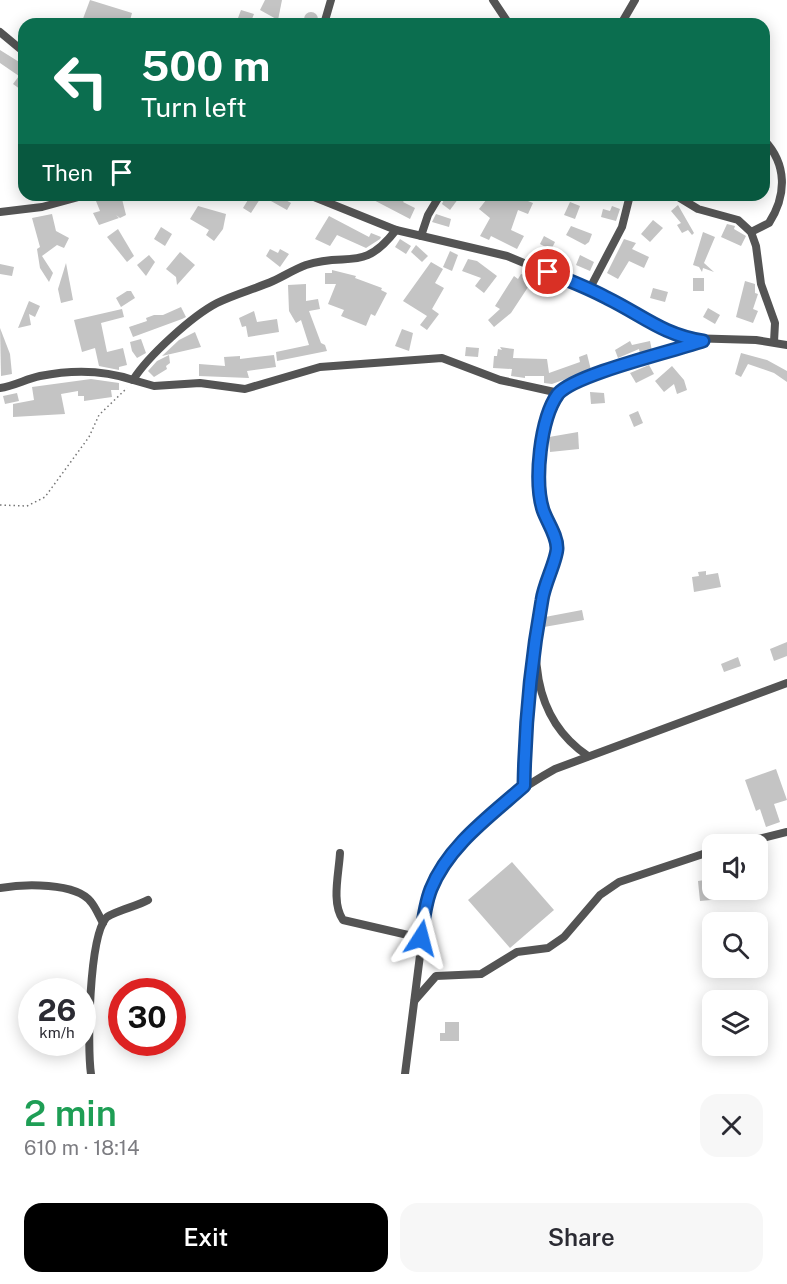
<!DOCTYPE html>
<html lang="en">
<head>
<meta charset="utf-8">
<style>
	:root { --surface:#fff; --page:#f7f7f7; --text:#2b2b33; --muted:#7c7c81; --accent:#000 }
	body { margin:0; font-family:"Public Sans",sans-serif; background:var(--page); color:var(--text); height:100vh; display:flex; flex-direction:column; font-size:22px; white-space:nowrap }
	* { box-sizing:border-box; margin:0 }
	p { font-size:20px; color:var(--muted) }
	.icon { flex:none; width:33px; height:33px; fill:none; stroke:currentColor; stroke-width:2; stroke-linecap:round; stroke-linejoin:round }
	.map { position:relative; height:1074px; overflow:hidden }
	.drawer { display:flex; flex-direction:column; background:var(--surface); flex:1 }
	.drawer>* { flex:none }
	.banner { position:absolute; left:18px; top:18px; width:752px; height:183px; border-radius:18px; box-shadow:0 3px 15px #0003; background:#0b6e4f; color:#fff; overflow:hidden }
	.tools { position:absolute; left:702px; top:834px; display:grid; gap:12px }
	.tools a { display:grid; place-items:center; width:66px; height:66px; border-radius:12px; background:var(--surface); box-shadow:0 3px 15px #0003; font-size:30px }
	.speed { position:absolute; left:18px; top:978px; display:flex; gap:12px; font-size:30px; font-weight:700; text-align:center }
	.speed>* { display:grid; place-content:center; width:78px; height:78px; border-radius:50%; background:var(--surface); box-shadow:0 3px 15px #0003; line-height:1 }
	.speed small { font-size:15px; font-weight:400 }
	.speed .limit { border:9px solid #d22; background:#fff; color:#111 }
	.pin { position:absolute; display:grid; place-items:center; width:51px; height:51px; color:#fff; margin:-26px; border:3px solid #fff; border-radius:50%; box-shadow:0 2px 6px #0007 }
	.me { position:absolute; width:66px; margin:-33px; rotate:9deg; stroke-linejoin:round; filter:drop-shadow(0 0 4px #0008) }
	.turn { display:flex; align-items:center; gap:21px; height:126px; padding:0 24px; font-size:27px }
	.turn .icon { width:78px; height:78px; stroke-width:2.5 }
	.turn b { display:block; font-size:42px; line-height:51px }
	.then { display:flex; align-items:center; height:57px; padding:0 24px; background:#0003; gap:12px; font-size:22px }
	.round { display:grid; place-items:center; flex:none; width:63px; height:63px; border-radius:18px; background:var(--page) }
	.headline { display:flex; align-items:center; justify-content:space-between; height:102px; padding:0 24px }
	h1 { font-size:36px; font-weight:600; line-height:45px; color:#1e9e55 }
	.cta { display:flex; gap:12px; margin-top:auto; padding:12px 24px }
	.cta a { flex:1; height:69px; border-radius:18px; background:var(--accent); color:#fff; font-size:24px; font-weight:600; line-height:69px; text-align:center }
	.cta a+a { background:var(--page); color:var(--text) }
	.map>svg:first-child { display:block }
	.building { fill:#c4c4c4 }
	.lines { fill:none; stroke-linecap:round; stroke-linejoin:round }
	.path { stroke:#767676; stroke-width:1.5; stroke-dasharray:1.5 3; stroke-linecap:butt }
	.street { stroke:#545454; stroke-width:8 }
	.route-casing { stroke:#114b97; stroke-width:15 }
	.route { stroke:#1a73e8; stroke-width:10 }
</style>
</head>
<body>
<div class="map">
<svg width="787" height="1074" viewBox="0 0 787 1074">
	<rect width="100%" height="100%" fill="#fff"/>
	<g class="building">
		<polygon points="90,0 132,13 129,24 81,24"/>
		<polygon points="265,0 282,0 278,20 260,10"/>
		<polygon points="241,10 254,14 250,24 238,18"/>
		<circle cx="311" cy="19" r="7"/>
		<polygon points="0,50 24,65 24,92 13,84 19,76 0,63"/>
		<polygon points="112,195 121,195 126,215 120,218 116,215 119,218 99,225 93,213 100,211 96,201"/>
		<polygon points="251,195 277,195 291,203 287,210 262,196 251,213 243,208"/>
		<polygon points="364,195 408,195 403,202 415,208 410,219"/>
		<polygon points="446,195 461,195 450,210 442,204"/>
		<polygon points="490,195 513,195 533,203 528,214 518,210 511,230 524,236 517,249 491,236 489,240 480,236 490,218 479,209"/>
		<polygon points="570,202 580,206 575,219 564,215"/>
		<polygon points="678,205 694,233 692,235 688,230 682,233 677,225 681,223 671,211"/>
		<polygon points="198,206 226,214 223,229 214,241 206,235 209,230 190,219"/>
		<polygon points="612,206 620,209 616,221 601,217 603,209 610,211"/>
		<polygon points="52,214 56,231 69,238 64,248 57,245 42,256 53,273 49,282 40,268 37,249 40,247 32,218"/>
		<polygon points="436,214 451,219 449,227 432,222"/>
		<polygon points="329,216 369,237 371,233 381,237 380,239 366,248 337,235 330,246 315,239"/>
		<polygon points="653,220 663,228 650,242 641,234"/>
		<polygon points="727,224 735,226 734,229 746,236 741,246 721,237"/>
		<polygon points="571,226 592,234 589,242 585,245 566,235"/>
		<polygon points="161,227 172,234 165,246 154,239"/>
		<polygon points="118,229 134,256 127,262 107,237"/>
		<polygon points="703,232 715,237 704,263 714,272 703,268 702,272 699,267 693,265"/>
		<polygon points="544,236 555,242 551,250 540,244"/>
		<polygon points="400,239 411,246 406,254 395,247"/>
		<polygon points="624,239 636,243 632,249 649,257 644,268 629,261 618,279 607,273"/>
		<polygon points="416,245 428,256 422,262 411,252"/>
		<polygon points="270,249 278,253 280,249 289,254 280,267 266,256"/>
		<polygon points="450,251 458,255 452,271 443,267"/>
		<polygon points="180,252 195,265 177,285 176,277 166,269"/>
		<polygon points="149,255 155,262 146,276 137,265"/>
		<polygon points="580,255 594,262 590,271 576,265"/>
		<polygon points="468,259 477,261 497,276 484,293 475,286 481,278 462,271"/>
		<polygon points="431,262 443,269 435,283 444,288 432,309 439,314 427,330 420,325 427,316 403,301"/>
		<polygon points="66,263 73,300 61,303 58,289"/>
		<polygon points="0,264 14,267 12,276 0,274"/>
		<polygon points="332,270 356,276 355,278 382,288 381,290 387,293 375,316 371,314 366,326 341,316 344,310 328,304 336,284 325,284 325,273 332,273"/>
		<polygon points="521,274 534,278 511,313 494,327 488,320 500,309 495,306 514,276 518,279"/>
		<rect x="693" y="278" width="11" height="13"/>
		<polygon points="745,281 755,284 755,293 758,294 753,309 758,311 753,323 736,317"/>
		<polygon points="306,284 306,301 318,299 320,309 309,311 321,343 325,345 327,351 277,361 276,352 309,345 301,320 296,323 289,311 288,285"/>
		<polygon points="653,288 668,292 665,302 650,298"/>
		<polygon points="127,291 131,291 135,298 121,307 116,298"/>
		<polygon points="29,301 40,306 35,317 29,314 31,325 18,328"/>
		<polygon points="181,307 186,317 182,319 133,337 129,327 147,321 146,318 154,315 163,315"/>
		<polygon points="708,308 720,315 715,324 703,317"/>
		<polygon points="122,309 124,317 101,323 107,352 123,348 127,365 119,367 119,370 99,366 95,348 82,352 74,320"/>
		<polygon points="254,311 257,322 277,319 279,332 248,337 246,326 242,327 239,318"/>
		<polygon points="0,328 10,354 12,374 1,376"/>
		<polygon points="402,329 413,333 409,351 395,346"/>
		<polygon points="195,332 201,347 162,356 179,340"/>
		<polygon points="141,339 146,353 137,358 132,351 130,342"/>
		<polygon points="630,341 632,345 650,341 652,351 640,354 639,349 618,358 615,350"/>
		<polygon points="466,347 479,348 478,357 465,356"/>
		<polygon points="500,347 514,349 513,358 547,359 549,373 580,362 579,357 587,354 591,370 552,384 544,383 544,376 525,376 525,378 511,376 512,369 493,368 494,356 497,356 498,349 502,350"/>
		<polygon points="741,353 767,360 787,371 787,382 774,373 748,364 741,377 735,374"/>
		<polygon points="169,355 170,363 166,366 167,369 154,377 148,371 157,361"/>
		<polygon points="274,355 276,367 247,371 249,378 199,376 199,364 225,366 224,357 240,356 240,359"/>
		<polygon points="649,365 654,374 636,383 630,373"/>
		<polygon points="672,366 684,380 687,390 677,394 674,384 664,392 655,381"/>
		<polygon points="91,379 119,383 119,390 111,390 112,397 84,401 84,396 78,396 78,391 61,394 65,414 13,417 13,404 34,400 32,387"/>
		<polygon points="590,392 604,393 605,403 591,404"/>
		<polygon points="17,393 19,401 5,404 3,396"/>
		<polygon points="638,411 643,423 634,427 629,415"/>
		<polygon points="578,432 579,449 550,452 549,437"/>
		<polygon points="706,571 706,575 718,573 721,587 694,592 692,577 699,576 698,572"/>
		<polygon points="582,610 584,620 544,627 545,617"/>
		<polygon points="787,642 787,656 774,661 770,649"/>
		<polygon points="738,657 741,666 724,672 721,664"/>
		<polygon points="776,769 787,800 774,804 780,822 766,827 760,809 756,811 745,780"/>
		<polygon points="512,862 554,910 510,948 468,900"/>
		<polygon points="712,879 712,890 721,890 722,899 700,901 698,881"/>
		<polygon points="445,1022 459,1022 459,1041 440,1041 440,1033 445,1033"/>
	</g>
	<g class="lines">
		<polyline class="path" points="0,505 27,506 45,497 89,437 99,415 127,388"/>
		<g class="street">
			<polyline points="493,0 509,24"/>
			<polyline points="324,24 331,0"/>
			<polyline points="621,24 635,0"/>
			<polyline points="0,32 24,52"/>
			<polyline points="309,195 396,230 507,256 604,296 653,326 687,338 756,340 787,345"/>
			<polyline points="675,195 698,209 738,220 751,232 756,246 761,284 775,323 774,342"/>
			<polyline points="0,212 42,207 86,195"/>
			<path d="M751 232 769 223C787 195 787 164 764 140"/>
			<polyline points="421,236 428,215 440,195"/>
			<polyline points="589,290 622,227 630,195"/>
			<polyline points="133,380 154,386 200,383 245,389 320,367 442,358 500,380 559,393 594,376 703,341"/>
			<path d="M0 388C14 386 26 379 40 376 70 370 104 370 133 380 148 356 192 316 217 303 235 294 255 289 273 281 284 276 295 269 306 265 348 251 362 274 396 230"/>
			<path d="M559 393C541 426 531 473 543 509 547 521 557 534 557 547 558 560 547 574 544 586 529 648 530 717 588 756"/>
			<polyline points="524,787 525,743 533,669"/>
			<polyline points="738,844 787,832"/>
			<path d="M340 853C339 873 331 903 343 920L421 938"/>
			<path d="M0 888C23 884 76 882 91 902 96 908 99 916 103 923"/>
			<polyline points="415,1000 436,976 481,974 517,952 548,948 564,937 600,895 619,882 712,851"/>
			<path d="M91 1074C87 1047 89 938 106 918 111 912 138 906 148 900"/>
			<path d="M405 1074 426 908C444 846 501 799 555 769L787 683"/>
		</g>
	</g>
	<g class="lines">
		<g class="route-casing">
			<path id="route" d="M421 938C423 922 425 904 431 889 448 846 490 816 524 786 525 725 531 661 542 600 544 584 557 560 557 548 557 535 547 522 543 510 534 481 540 419 558 394 575 374 674 351 703 341 663 335 642 315 607 298 589 288 568 280 548 272"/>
		</g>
		<use href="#route" class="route"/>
	</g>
</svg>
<div class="tools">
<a><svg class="icon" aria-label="sound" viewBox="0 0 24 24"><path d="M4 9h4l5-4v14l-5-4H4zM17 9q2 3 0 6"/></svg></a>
<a><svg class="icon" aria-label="search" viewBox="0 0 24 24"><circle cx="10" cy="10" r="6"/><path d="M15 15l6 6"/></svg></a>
<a><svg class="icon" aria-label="layers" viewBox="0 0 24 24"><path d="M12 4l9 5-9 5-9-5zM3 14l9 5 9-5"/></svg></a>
</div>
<div class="speed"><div>26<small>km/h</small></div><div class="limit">30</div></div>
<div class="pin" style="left:548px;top:272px;background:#d93025"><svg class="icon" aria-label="arrive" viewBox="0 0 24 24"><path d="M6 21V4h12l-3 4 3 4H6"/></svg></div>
<svg class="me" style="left:421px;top:938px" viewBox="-20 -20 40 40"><path d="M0-17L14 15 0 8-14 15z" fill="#1a73e8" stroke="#fff" stroke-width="4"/></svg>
<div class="banner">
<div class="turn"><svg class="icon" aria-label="left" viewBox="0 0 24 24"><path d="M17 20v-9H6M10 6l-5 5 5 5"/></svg><div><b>500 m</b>Turn left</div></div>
<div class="then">Then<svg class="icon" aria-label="arrive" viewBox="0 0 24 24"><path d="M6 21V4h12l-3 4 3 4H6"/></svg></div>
</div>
</div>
<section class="drawer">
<div class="headline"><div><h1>2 min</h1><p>610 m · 18:14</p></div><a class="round"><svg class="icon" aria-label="close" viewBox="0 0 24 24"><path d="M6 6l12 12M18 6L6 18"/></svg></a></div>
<div class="cta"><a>Exit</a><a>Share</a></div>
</section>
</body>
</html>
